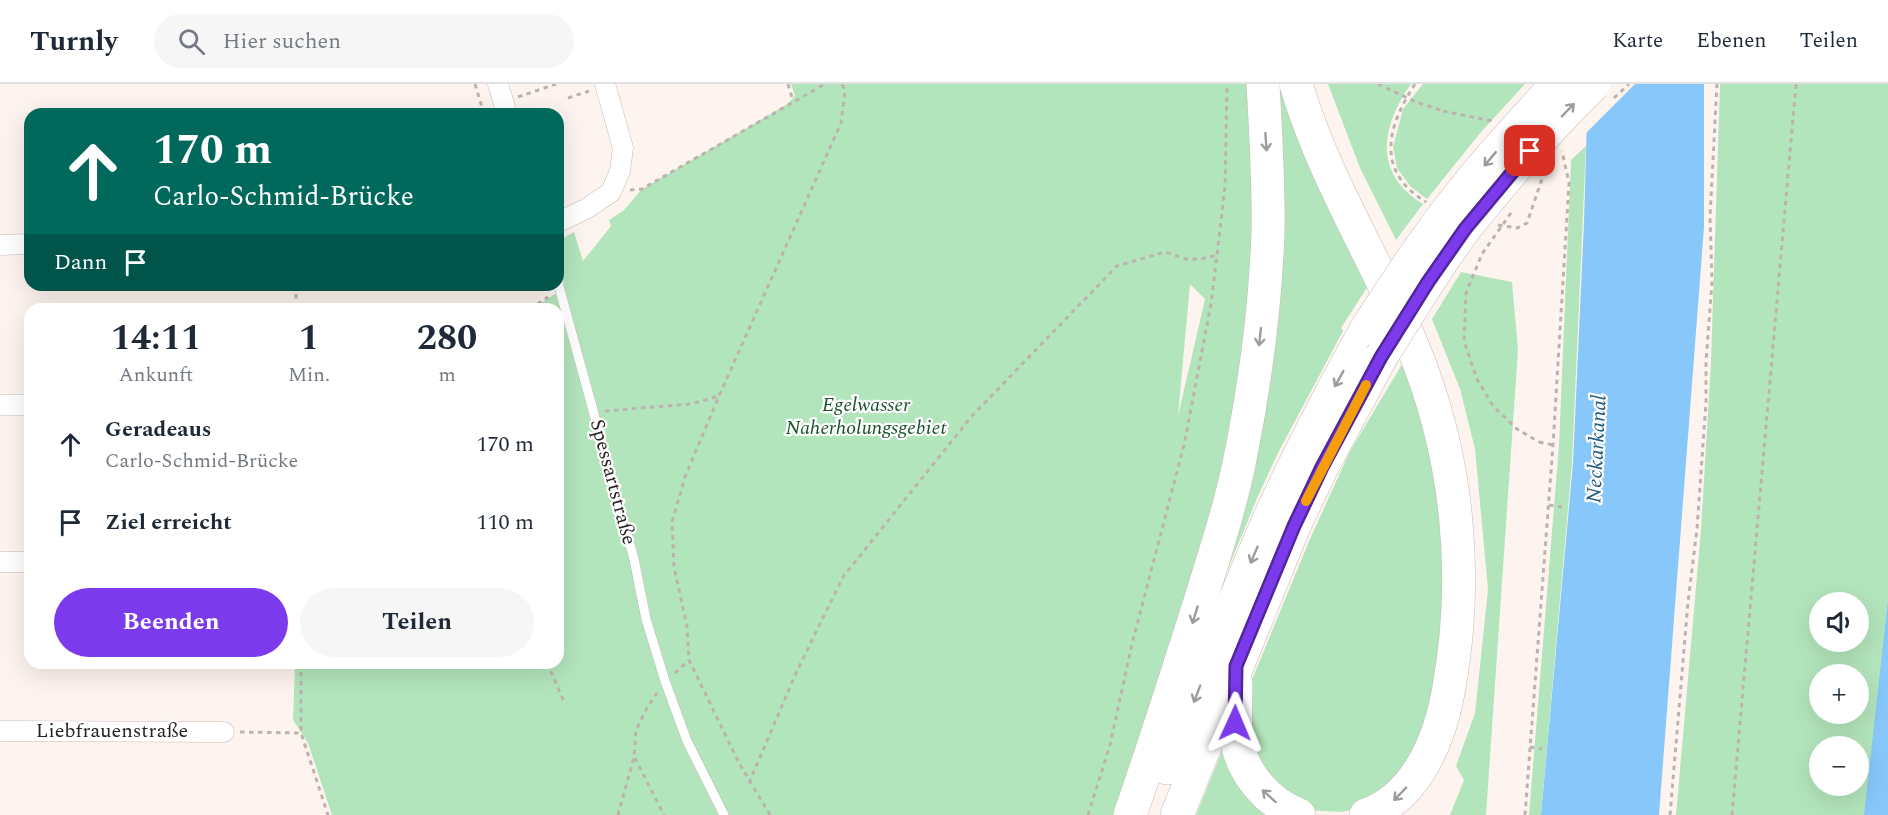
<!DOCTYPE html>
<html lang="de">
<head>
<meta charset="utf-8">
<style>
	:root { --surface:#fff; --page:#f6f6f7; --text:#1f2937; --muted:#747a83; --line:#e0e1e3; --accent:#7c3aed }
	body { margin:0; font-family:Spectral,serif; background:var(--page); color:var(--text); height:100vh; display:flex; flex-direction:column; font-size:22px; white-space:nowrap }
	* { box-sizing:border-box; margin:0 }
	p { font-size:20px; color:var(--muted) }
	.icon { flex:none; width:33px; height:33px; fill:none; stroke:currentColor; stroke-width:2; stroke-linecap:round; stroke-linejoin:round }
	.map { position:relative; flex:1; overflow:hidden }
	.drawer { position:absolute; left:24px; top:219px; width:540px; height:366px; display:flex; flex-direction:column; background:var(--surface); border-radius:18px; box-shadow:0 6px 24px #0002 }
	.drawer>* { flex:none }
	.top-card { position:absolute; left:24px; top:24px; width:540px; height:183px; border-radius:18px; box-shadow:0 6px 24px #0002; background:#00695c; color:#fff; overflow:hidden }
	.tools { position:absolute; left:1809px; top:508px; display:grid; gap:12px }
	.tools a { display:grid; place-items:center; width:60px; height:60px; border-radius:50%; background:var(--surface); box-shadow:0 6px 24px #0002; font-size:30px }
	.pin { position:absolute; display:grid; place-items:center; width:51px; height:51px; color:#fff; margin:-26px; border-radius:12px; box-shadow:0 3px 9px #0006 }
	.me { position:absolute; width:66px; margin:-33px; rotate:1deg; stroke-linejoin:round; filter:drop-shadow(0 0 4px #0008) }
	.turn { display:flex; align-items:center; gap:21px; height:126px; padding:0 30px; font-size:27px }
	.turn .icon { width:78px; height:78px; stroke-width:2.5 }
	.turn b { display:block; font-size:42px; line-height:51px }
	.then { display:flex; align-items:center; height:57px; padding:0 30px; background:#0003; gap:12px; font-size:22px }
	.eta { display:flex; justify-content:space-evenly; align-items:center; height:102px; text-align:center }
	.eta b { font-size:36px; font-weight:700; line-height:42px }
	.cta { display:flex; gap:12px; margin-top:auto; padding:12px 30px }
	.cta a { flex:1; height:69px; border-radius:36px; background:var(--accent); color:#fff; font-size:24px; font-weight:700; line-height:69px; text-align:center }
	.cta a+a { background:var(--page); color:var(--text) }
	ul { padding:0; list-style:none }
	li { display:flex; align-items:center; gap:18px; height:78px; padding:0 30px }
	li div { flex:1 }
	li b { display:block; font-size:22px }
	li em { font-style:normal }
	header { display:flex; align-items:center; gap:36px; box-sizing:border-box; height:84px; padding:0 30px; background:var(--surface); border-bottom:2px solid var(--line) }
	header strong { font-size:28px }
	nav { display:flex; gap:33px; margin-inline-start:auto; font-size:21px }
	.search { width:420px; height:54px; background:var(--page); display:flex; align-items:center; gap:15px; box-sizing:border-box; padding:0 21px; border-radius:33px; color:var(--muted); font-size:22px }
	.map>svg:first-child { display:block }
	.green { fill:#b3e5bc; fill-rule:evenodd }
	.water { fill:#88c7f9 }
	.pier { fill:#fef4ef }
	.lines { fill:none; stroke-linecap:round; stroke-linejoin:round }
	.lane-casing { stroke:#c6bbb5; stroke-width:10 }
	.street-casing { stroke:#c6bbb5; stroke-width:21 }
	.highway-casing { stroke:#c6bbb5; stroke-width:34 }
	.path { stroke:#bcb3af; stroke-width:3; stroke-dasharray:4.5 4.5; stroke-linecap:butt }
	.lane { stroke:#fff; stroke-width:9 }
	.street { stroke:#fff; stroke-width:20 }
	.highway { stroke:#fff; stroke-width:33 }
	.highway-bridge-casing { stroke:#c6bbb5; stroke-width:34; stroke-linecap:butt }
	.path-bridge { stroke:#bcb3af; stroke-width:3; stroke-dasharray:4.5 4.5; stroke-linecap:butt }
	.highway-bridge { stroke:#fff; stroke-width:33 }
	.oneway { stroke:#9e9c9b }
	.route-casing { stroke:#51269a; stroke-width:15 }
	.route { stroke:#7c3aed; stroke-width:10 }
	.slow { stroke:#f59e0b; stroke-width:10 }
	.labels { text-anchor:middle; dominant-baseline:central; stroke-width:4.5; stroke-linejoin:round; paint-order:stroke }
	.park-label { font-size:20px; font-style:italic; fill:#175229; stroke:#fff }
	.street-label { font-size:20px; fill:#272321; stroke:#fff }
	.water-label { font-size:21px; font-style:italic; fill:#215b84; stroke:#fff }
</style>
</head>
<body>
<header>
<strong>Turnly</strong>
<div class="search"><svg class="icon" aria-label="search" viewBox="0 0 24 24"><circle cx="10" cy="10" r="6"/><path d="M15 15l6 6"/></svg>Hier suchen</div>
<nav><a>Karte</a><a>Ebenen</a><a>Teilen</a></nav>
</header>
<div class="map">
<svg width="1888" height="731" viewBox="0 0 1888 731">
	<rect width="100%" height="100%" fill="#fef4ef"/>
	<g class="green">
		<path d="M791 0H1253L1259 99 1249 275 1209 463 1122 731H332L308 659 293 636 295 579H558V225H531L558 208 564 200 558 177V157L574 148 583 177 611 142 609 136 623 127 642 105 786 21 795 12ZM1190 200 1205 215 1178 332Z"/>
		<polygon points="1271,0 1288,0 1373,194 1341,244 1343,247 1279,367 1258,412 1201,550 1232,441"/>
		<path d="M1328 0H1411C1381 43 1373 89 1423 120L1396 156 1360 84Z"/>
		<polygon points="1423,0 1525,0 1481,48 1427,115 1410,102 1397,84 1393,63 1403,25"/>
		<path d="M1720 0H1888V538L1867 731H1676L1701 446 1711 277ZM1820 519H1858V558H1820ZM1820 591H1858V630H1820ZM1820 663H1858V702H1820Z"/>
		<polygon points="1586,62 1572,379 1541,731 1529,731 1559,361 1571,76"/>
		<polygon points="1461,188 1512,198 1518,266 1486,731 1450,731 1464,696 1456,682 1475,629 1488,505 1475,365 1460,305 1432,235"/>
		<polygon points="1404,277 1440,404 1447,524 1426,656 1369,721 1343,728 1304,726 1258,687 1244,634 1249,603 1310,455 1350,367"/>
		<polygon points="1226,657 1281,731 1196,731"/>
	</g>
	<g class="water">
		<polygon points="1588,0 1704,0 1704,143 1659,731 1541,731 1573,379 1584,138"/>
		<polygon points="1888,516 1888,731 1864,731"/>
	</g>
	<polygon class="pier" points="1585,0 1635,0 1584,51"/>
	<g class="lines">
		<g class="lane-casing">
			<polyline id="lane" points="558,199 634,475 646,535 665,597 687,657 724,731"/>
		</g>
		<g class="street-casing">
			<g id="street">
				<polyline points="498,0 507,30"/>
				<polyline points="558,138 586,125 611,108 620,87 623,64 605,0"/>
				<polyline points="0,161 30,160"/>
				<polyline points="0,321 30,321"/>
				<polyline points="0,478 30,478"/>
				<polyline points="0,647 224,648"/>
			</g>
		</g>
		<g class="highway-casing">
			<g id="highway">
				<path d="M1296 0C1323 92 1375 174 1412 261 1458 371 1470 492 1448 609 1439 657 1416 714 1366 731"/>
				<path d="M1236 600C1236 619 1234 639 1237 658 1243 690 1268 719 1299 731"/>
				<path d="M1167 684C1202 600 1234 514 1271 431 1300 367 1333 305 1367 244"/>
				<path d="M1130 731C1154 662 1176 593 1198 524 1213 475 1230 425 1240 375 1255 301 1265 226 1268 150 1269 100 1266 50 1263 0"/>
				<polyline points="1177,731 1294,442 1322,383 1381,273"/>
			</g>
		</g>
		<g class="path">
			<polyline points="475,0 484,30"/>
			<polyline points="788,0 793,17"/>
			<path d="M1415 0C1387 43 1375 87 1426 118"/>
			<polyline points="518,13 556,0"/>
			<polyline points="568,14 589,7"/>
			<polyline points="1443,27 1492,37"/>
			<polyline points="630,106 642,105 825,0"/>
			<polyline points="1498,141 1517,144 1527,139 1544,89"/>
			<polyline points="296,201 296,225"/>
			<polyline points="530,225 548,213"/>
			<polyline points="605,327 691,320 719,312"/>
			<polyline points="1539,358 1553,361"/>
			<polyline points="1549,421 1562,423"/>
			<polyline points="301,579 301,649 328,731"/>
			<polyline points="547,579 565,620"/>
			<polyline points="675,589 689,576"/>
			<polyline points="240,648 301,649"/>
			<polyline points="1530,663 1542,665"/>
			<polyline points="635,674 664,731"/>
			<polyline points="749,699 796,589 843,493 971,333 1117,182 1165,168 1186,175 1201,175 1217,171"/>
			<polyline points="618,731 634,673 636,646 648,622 657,609"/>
			<polyline points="770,731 739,679 689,576 687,542 674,483 672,438 685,393 719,312 841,39 845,7 842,0"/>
			<polyline points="1088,731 1110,661 1132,560 1184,361 1211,220 1217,171 1225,102 1227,0"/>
			<polyline points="1525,731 1553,361 1569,99 1562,67"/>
			<polyline points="1670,731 1688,518 1697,445 1706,318 1706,278 1712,198 1710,133 1717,0"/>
			<polyline points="1732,731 1796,0"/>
		</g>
		<use href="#lane" class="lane"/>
		<use href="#street" class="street"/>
		<use href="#highway" class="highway"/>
		<g class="highway-bridge-casing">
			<g id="highway-bridge">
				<path d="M1367 244C1387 213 1407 182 1429 152 1467 98 1512 49 1557 0"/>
				<path d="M1381 273C1409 229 1435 184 1466 143 1506 93 1548 45 1594 0"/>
			</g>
		</g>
		<g class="path-bridge">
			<polyline points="1378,0 1416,18 1443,27"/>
			<polyline points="1614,14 1629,0"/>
			<polyline points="1511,129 1482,170 1466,209 1464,257 1477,295 1493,322 1517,345 1539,358"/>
		</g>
		<use href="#highway-bridge" class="highway-bridge"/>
	</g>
	<defs><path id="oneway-shaft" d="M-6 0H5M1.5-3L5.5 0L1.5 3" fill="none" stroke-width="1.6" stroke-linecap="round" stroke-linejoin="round" transform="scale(1.5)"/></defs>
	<g class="oneway">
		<use href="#oneway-shaft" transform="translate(1568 26) rotate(-46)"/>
		<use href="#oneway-shaft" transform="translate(1266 58) rotate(86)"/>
		<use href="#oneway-shaft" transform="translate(1490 75) rotate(130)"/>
		<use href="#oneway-shaft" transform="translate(1260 253) rotate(96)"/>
		<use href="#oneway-shaft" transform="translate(1339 295) rotate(119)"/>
		<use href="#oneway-shaft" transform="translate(1254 471) rotate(113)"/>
		<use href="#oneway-shaft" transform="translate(1195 531) rotate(107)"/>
		<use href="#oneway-shaft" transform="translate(1197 610) rotate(111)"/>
		<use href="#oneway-shaft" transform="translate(1400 710) rotate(134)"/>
		<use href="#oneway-shaft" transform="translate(1269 712) rotate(-138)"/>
	</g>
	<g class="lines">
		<g class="route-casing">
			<polyline id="route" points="1235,639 1236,582 1294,442 1322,383 1381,273 1428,198 1465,145 1530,67"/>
		</g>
		<use href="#route" class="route"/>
		<polyline class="slow" points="1306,417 1366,301"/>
	</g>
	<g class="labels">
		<g class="park-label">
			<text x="866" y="321">Egelwasser<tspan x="866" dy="23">Naherholungsgebiet</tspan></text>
		</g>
		<g class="street-label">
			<text transform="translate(613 398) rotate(75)">Spessartstraße</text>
			<text x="112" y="647">Liebfrauenstraße</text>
		</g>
		<g class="water-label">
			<text transform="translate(1597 365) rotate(-87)">Neckarkanal</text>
		</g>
	</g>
</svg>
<div class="tools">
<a><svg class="icon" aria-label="sound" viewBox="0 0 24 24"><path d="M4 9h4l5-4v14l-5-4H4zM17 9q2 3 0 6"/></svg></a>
<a>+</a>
<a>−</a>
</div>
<div class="pin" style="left:1530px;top:67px;background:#d93025"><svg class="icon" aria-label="arrive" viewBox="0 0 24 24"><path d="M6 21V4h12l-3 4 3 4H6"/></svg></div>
<svg class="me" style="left:1235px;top:639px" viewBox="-20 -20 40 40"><path d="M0-17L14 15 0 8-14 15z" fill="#7c3aed" stroke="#fff" stroke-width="4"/></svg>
<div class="top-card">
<div class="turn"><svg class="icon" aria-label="ahead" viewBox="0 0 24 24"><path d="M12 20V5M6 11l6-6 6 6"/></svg><div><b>170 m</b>Carlo-Schmid-Brücke</div></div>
<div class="then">Dann<svg class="icon" aria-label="arrive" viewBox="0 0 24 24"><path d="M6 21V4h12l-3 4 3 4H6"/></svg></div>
</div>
<section class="drawer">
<div class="eta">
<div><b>14:11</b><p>Ankunft</p></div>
<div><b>1</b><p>Min.</p></div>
<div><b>280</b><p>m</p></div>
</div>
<ul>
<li><svg class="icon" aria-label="ahead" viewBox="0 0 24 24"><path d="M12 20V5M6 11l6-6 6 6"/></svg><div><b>Geradeaus</b><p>Carlo-Schmid-Brücke</p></div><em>170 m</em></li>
<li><svg class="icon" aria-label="arrive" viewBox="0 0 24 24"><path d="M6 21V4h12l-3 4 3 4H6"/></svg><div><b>Ziel erreicht</b></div><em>110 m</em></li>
</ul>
<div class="cta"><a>Beenden</a><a>Teilen</a></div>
</section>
</div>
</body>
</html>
